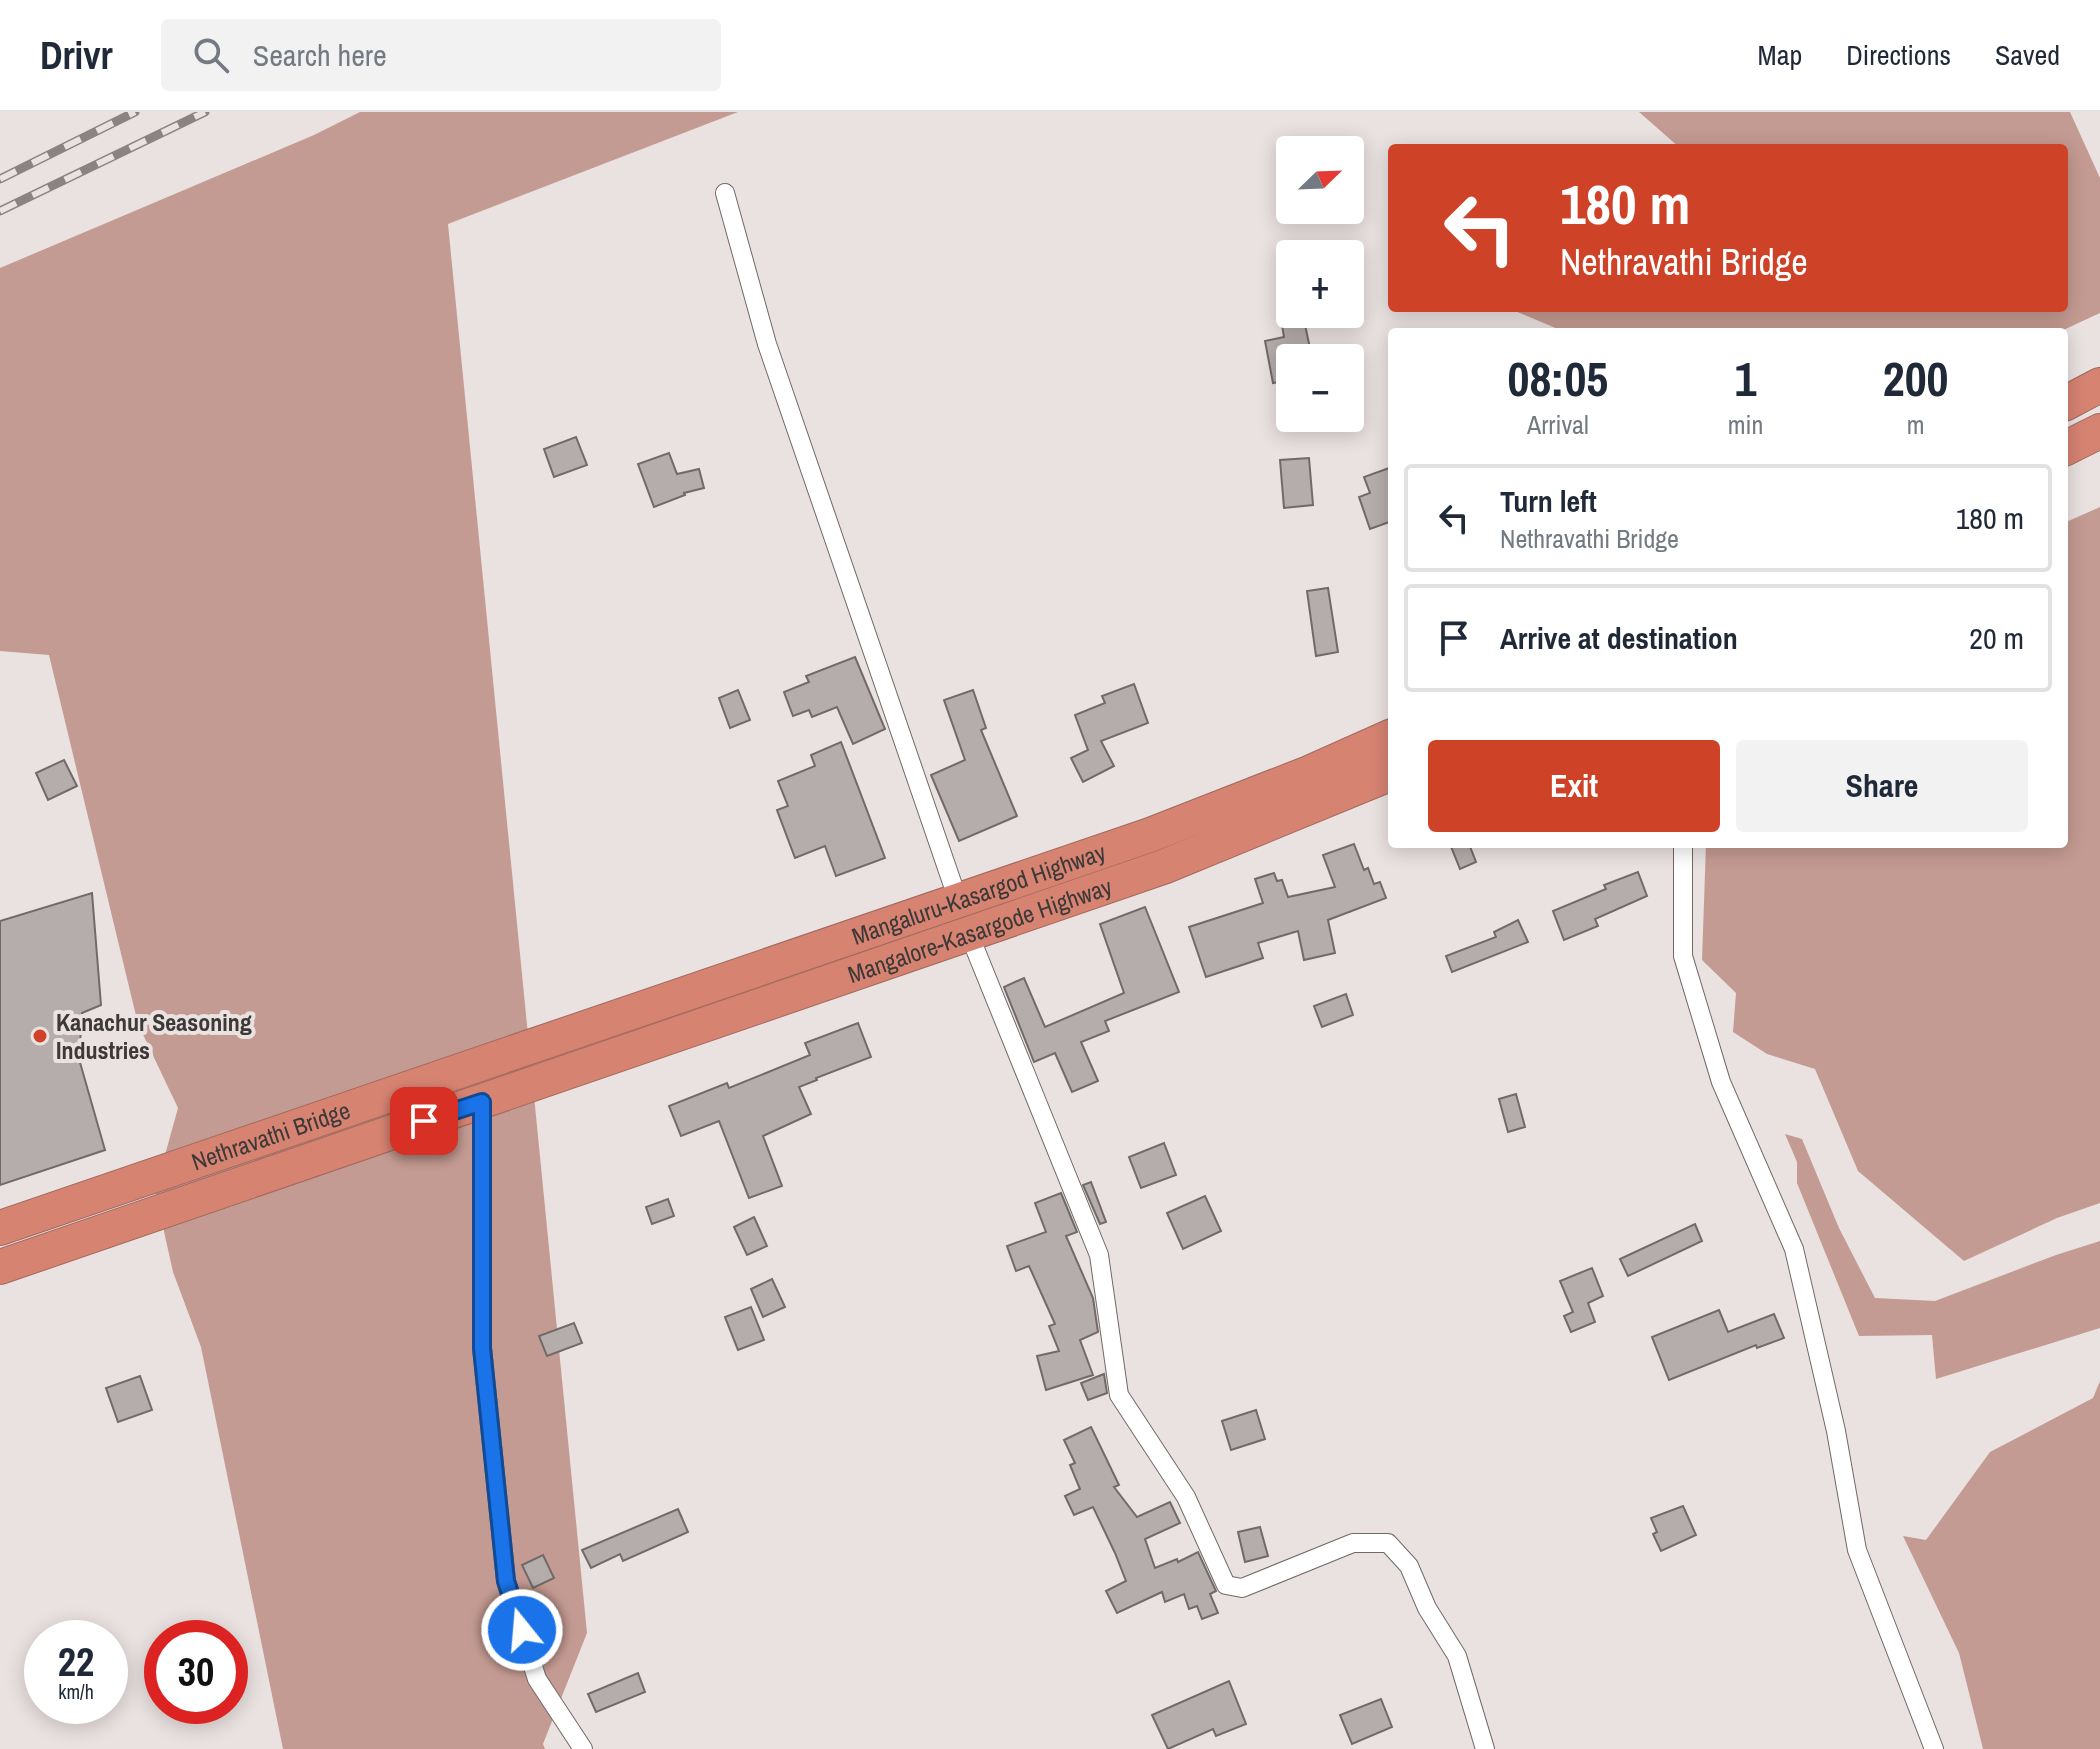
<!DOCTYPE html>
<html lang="en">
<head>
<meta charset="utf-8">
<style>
	:root { --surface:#fff; --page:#f2f2f3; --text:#1f2937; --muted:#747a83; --line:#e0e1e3; --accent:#ce4328 }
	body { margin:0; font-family:"Archivo Narrow",sans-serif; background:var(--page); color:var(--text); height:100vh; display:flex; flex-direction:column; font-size:30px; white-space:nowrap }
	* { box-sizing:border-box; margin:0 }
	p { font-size:26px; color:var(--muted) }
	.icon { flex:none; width:44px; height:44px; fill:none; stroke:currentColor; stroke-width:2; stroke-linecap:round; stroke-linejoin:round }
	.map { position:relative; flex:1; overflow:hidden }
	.sheet { position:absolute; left:1388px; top:216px; width:680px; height:520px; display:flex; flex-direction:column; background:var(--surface); border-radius:8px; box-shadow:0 4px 20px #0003 }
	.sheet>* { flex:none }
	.top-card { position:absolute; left:1388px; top:32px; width:680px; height:168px; border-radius:8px; box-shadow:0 4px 20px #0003; background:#ce4328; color:#fff; overflow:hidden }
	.needle { width:52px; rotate:67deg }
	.buttons { position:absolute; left:1276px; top:24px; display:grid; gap:16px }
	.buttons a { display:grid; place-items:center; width:88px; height:88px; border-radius:8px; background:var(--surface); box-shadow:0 4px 20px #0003; font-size:40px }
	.speed { position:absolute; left:24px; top:1508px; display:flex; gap:16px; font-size:40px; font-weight:700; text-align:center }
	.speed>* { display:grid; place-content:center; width:104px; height:104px; border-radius:50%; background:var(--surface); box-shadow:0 4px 20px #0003; line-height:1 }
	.speed small { font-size:20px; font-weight:400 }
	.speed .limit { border:12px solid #d22; background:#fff; color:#111 }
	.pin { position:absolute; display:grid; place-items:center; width:68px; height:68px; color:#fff; margin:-34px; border-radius:16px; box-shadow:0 4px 12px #0006 }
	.me { position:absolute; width:88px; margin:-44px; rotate:343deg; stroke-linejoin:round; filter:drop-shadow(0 0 6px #0008) }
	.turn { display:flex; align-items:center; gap:28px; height:168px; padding:0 40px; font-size:36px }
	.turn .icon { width:104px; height:104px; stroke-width:2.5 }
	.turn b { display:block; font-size:56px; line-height:68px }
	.eta { display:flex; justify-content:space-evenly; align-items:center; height:136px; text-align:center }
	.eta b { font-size:48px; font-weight:800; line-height:56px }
	.primary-button { display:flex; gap:16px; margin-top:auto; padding:16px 40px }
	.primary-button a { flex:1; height:92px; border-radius:8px; background:var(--accent); color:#fff; font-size:32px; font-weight:800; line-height:92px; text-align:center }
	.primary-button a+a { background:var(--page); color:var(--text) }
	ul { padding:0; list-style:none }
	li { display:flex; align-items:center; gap:24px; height:108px; margin:0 16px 12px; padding:0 24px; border:4px solid var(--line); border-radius:8px }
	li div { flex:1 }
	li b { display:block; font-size:30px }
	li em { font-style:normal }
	header { display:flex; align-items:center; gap:48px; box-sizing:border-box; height:112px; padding:0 40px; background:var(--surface); border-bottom:2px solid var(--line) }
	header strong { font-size:38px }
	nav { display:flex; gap:44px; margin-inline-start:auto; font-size:28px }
	.search { width:560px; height:72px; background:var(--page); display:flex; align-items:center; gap:20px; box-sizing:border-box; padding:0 28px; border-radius:8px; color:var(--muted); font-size:30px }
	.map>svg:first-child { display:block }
	.water { fill:#c49b92 }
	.building { fill:#b5adab; stroke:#726a68; stroke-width:2 }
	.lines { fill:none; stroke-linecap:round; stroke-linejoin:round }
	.street-casing { stroke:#716967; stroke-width:20 }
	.highway-casing { stroke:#a1695e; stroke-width:36 }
	.street { stroke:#fff; stroke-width:18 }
	.highway { stroke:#d78372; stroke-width:34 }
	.rail-casing { stroke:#898483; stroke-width:9 }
	.rail { stroke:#eae2e0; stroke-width:6; stroke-dasharray:18; stroke-linecap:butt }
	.route-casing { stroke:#114b97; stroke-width:20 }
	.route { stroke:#1a73e8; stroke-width:14 }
	.poi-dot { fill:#ce4328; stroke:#eae2e0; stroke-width:3 }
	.labels { text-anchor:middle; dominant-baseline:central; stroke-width:8; stroke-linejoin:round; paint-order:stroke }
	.street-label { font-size:24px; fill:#3c3938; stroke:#eae2e0 }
	.poi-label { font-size:24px; font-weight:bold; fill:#3c3938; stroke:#eae2e0; text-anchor:start }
</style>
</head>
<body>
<header>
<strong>Drivr</strong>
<div class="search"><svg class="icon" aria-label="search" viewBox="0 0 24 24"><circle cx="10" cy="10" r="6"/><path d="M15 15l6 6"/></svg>Search here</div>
<nav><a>Map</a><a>Directions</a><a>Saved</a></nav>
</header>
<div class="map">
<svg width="2100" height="1637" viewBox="0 0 2100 1637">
	<rect width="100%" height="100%" fill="#eae2e0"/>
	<g class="water">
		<polygon points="360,0 738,0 448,112 587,1521 543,1632 545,1637 283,1637 201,1235 173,1160 155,1079 178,996 138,912 49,543 0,539 0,156 314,23"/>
		<polygon points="1639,0 2070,0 2100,66 2100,201 2059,220 1565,220 1508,196 2064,196 2064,36 1680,36"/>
		<polygon points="2100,395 2100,1091 2057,1106 1964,1149 1858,1059 1815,957 1767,942 1733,920 1736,881 1702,848 1706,732 2064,732 2064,411"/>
		<polygon points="1785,1022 1802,1027 1839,1116 1875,1186 1935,1189 2056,1143 2100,1129 2100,1216 1936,1267 1932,1223 1859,1224 1797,1071 1797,1050"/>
		<polygon points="2100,1269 2100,1637 1983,1637 1959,1541 1903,1424 1926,1428 1990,1340 2093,1286"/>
	</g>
	<g class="building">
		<polygon points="1303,203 1312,246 1290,246 1290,268 1273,271 1265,229 1284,225 1281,207"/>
		<polygon points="576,325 587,353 554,365 544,337"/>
		<polygon points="669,341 677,362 699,357 704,376 684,381 685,383 654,395 638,352"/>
		<polygon points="1309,346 1313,393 1284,396 1280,348"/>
		<polygon points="1392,355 1392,409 1370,417 1359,385 1370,381 1364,365"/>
		<polygon points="1328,476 1338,540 1316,544 1307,479"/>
		<polygon points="855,545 885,617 853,632 837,595 812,605 809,598 793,604 784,580 809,570 806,564"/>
		<polygon points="1134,572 1148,611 1101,629 1114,654 1083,670 1071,646 1088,638 1075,603 1105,591 1102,584"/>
		<polygon points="738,578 750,608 730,616 719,586"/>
		<polygon points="973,578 986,616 981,618 1017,704 959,729 931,663 965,648 944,588"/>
		<polygon points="841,630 885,746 836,764 825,734 795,746 777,698 788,694 778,669 815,654 811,643"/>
		<polygon points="64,648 77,674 48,688 36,661"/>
		<polygon points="1354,732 1364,758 1368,756 1374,772 1380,770 1386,786 1328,808 1335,841 1304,848 1298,819 1258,831 1263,846 1206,865 1189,815 1263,791 1255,767 1274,761 1277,769 1282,768 1288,785 1335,775 1323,743"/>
		<polygon points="1450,732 1469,732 1476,750 1460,757"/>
		<polygon points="1638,760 1647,784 1595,807 1598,814 1564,828 1553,799 1606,777 1604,773"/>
		<polygon points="92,781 101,893 82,901 79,947 105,1038 0,1073 0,809"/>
		<polygon points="1145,795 1179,880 1105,909 1109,919 1081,930 1098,969 1072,980 1055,941 1034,950 1004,875 1024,866 1045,915 1124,881 1100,812"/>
		<polygon points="1518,808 1528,830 1452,860 1446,844 1496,825 1494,820"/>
		<polygon points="1346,882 1353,903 1322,915 1314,894"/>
		<polygon points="858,911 871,945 816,966 817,968 799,975 811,1002 763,1024 782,1074 749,1086 719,1009 681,1024 669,994 727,971 729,976 810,943 805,931"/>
		<polygon points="1516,982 1525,1015 1508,1020 1499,987"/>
		<polygon points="1164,1031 1176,1063 1141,1076 1129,1045"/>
		<polygon points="1091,1070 1106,1110 1100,1112 1083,1073"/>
		<polygon points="1061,1081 1077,1120 1066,1124 1093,1186 1098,1220 1080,1228 1093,1263 1046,1278 1037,1244 1059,1239 1049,1214 1055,1212 1029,1154 1016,1159 1007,1134 1046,1120 1035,1091"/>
		<polygon points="1205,1084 1221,1119 1183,1137 1167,1101"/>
		<polygon points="668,1087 674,1104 652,1112 646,1095"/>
		<polygon points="754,1105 767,1134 747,1143 734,1115"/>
		<polygon points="1695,1112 1702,1129 1628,1164 1620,1147"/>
		<polygon points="1592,1156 1603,1184 1588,1191 1595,1210 1571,1220 1564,1204 1573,1200 1560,1169"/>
		<polygon points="772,1167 785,1195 763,1205 751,1177"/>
		<polygon points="751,1195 764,1228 738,1238 725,1205"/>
		<polygon points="1719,1198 1728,1220 1774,1202 1784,1226 1757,1236 1756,1233 1669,1268 1652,1225"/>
		<polygon points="574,1211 582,1231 547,1244 539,1224"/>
		<polygon points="1104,1262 1107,1281 1088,1288 1081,1271"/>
		<polygon points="140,1264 152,1298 118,1310 106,1276"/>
		<polygon points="1256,1298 1265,1327 1231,1338 1222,1309"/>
		<polygon points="1091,1315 1119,1373 1114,1375 1137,1405 1170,1390 1180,1411 1145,1427 1155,1456 1177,1447 1178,1450 1198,1440 1216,1479 1210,1482 1218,1501 1202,1507 1197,1494 1189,1497 1184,1482 1165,1490 1162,1480 1117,1501 1106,1479 1126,1469 1115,1441 1093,1395 1074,1403 1065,1384 1080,1377 1070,1353 1075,1351 1064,1328"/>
		<polygon points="1683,1394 1696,1423 1661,1439 1653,1422 1657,1420 1651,1406"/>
		<polygon points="678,1397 688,1420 623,1449 620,1442 591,1456 582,1438"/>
		<polygon points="1260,1415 1268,1444 1245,1450 1238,1420"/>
		<polygon points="543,1443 554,1466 533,1476 522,1453"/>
		<polygon points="638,1561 645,1580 596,1600 588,1582"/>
		<polygon points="1229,1569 1246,1612 1216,1624 1213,1617 1168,1637 1152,1603"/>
		<polygon points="1381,1587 1392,1615 1352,1632 1340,1603"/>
	</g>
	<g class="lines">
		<g class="street-casing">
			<g id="street">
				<polyline points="725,81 767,232 958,788"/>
				<polyline points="1683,732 1683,844 1721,970 1794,1137 1836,1319 1857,1438 1934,1637"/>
				<polyline points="969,822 1099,1143 1119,1283 1186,1385 1226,1473 1242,1476 1353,1431 1388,1431 1409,1454 1427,1496 1457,1544 1485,1637"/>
				<polyline points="482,990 482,1236 506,1469 537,1567 583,1637"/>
			</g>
		</g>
		<g class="highway-casing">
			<g id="highway">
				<polyline points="2064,292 2100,273"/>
				<polyline points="2064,337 2100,319"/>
				<path id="s1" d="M0 1116 1150 723 1309 661 1392 624"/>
				<path id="s2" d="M0 1155 1163 755 1392 661"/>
			</g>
		</g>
		<use href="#street" class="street"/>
		<use href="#highway" class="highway"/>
		<g class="rail-casing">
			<g id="rail">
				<polyline points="0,67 135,0"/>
				<polyline points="0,99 205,0"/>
			</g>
		</g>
		<use href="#rail" class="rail"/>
	</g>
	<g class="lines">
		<g class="route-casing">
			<polyline id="route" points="424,1009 482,990 482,1236 506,1469 522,1518"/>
		</g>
		<use href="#route" class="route"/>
	</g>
	<circle class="poi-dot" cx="40" cy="924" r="8"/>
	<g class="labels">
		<g class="street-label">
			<text stroke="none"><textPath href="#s1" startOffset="1034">Mangaluru-Kasargod Highway</textPath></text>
			<text stroke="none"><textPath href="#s2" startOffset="1036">Mangalore-Kasargode Highway</textPath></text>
			<text stroke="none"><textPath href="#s1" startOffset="286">Nethravathi Bridge</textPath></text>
		</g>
		<g class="poi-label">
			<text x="56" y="910">Kanachur Seasoning<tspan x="56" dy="28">Industries</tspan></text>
		</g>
	</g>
</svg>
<div class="buttons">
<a><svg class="needle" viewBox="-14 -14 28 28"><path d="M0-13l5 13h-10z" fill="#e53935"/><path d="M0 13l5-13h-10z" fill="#747a83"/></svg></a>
<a>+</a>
<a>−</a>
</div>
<div class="speed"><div>22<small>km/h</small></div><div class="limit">30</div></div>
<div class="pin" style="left:424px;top:1009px;background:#d93025"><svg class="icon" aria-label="arrive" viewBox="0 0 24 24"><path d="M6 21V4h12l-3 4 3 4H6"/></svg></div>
<svg class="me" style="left:522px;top:1518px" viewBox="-20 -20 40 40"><circle r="17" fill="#1a73e8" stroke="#fff" stroke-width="3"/><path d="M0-11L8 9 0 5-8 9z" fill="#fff"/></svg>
<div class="top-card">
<div class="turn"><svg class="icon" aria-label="left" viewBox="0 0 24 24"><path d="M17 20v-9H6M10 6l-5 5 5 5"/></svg><div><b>180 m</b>Nethravathi Bridge</div></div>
</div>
<section class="sheet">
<div class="eta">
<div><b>08:05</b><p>Arrival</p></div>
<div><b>1</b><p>min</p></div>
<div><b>200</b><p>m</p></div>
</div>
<ul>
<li><svg class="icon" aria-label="left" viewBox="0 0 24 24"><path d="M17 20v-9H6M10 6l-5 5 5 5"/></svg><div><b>Turn left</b><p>Nethravathi Bridge</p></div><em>180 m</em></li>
<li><svg class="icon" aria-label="arrive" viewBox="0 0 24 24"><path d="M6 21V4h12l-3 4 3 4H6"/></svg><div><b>Arrive at destination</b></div><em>20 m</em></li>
</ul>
<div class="primary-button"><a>Exit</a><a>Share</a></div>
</section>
</div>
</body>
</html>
